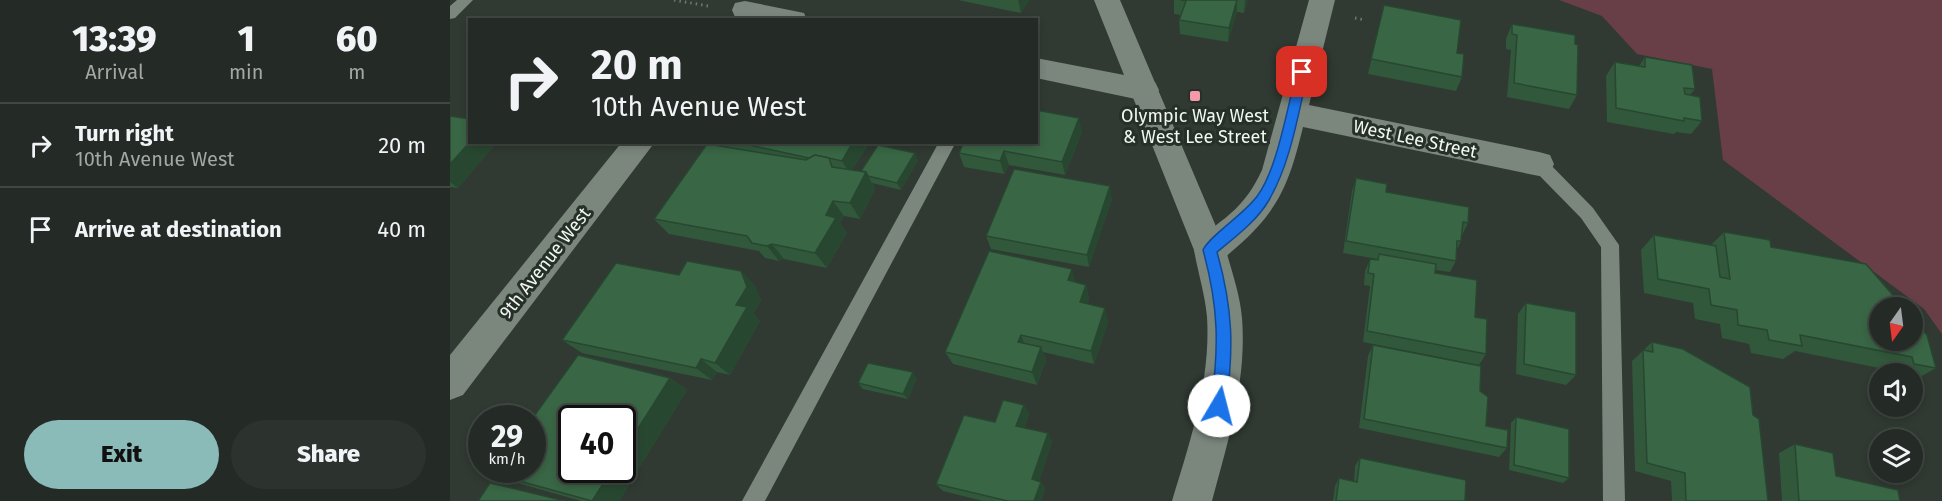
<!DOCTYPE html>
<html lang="en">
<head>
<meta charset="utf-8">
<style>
	:root { --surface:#242b26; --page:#2c332e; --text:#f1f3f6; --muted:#a3a7a7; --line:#414743; --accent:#8bbbb9 }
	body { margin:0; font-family:"Fira Sans",sans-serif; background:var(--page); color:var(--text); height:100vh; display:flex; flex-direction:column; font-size:22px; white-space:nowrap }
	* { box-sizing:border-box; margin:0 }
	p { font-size:20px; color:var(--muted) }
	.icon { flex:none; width:33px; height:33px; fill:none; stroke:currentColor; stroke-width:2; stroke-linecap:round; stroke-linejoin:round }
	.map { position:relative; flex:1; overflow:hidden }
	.side { display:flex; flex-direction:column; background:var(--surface); width:450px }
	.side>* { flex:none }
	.guide { position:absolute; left:18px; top:18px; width:570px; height:126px; border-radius:0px; box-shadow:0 3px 9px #0003,0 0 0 2px var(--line); background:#242b26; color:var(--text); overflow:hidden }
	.needle { width:39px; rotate:194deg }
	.fabs { position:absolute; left:1419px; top:297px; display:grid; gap:12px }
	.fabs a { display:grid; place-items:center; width:54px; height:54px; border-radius:50%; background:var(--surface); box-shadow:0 3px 9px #0003,0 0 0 2px var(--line); font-size:30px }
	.speed { position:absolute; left:18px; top:405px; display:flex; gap:12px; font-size:30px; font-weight:700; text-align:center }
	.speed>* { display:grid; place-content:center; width:78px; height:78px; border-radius:50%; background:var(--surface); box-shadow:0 3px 9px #0003,0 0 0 2px var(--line); line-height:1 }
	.speed small { font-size:15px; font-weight:400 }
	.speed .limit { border:3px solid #111; border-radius:9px; background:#fff; color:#111 }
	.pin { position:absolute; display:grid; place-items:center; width:51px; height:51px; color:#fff; margin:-26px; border-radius:12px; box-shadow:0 3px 9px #0006 }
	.me { position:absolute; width:66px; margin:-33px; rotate:8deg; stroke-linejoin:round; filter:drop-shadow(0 0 4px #0008) }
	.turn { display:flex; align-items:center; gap:21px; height:126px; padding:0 24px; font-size:27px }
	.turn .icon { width:78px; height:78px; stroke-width:2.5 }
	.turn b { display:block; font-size:42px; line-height:51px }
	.eta { display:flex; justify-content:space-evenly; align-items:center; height:102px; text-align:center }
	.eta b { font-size:36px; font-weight:800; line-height:42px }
	.primary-button { display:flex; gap:12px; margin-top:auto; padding:12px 24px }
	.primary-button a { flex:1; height:69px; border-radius:36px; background:var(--accent); color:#111; font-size:24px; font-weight:800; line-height:69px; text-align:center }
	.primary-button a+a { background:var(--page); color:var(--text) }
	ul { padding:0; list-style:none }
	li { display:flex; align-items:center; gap:18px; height:84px; padding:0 24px; border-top:2px solid var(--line) }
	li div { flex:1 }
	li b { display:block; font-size:22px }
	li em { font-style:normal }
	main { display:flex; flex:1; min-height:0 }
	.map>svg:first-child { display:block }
	.green { fill:#683f46 }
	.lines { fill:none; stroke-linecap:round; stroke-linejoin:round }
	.path { stroke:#707872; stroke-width:3; stroke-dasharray:1.5 4; stroke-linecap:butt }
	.service { fill:#7b867d; fill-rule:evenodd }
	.minor { fill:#7b867d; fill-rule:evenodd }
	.tertiary { fill:#7b867d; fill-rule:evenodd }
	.wall { fill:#31583b }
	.shaded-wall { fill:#284730 }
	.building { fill:#396645; stroke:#284730; stroke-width:1.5 }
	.route { fill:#1a73e8; stroke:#114b97; stroke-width:1.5 }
	.poi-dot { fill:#f39aa9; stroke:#262f28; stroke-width:2 }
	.labels { text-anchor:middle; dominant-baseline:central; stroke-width:6; stroke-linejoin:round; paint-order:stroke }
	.poi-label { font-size:18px; fill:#f1f7f2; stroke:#262f28 }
	.street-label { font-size:18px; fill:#f1f7f2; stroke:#262f28 }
</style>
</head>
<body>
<main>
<section class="side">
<div class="eta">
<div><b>13:39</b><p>Arrival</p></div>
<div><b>1</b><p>min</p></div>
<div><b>60</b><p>m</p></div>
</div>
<ul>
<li><svg class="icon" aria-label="right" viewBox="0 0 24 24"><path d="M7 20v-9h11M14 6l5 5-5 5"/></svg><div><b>Turn right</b><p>10th Avenue West</p></div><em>20 m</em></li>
<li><svg class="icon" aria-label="arrive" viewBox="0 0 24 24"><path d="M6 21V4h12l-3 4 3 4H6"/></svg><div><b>Arrive at destination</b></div><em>40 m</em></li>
</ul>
<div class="primary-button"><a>Exit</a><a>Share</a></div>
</section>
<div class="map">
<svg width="1492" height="501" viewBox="0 0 1492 501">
	<rect width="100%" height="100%" fill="#303932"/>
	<polygon class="green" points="1109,0 1492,0 1492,334 1474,309 1273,160 1262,69 1187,54 1152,16"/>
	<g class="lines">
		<g class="path">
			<polyline points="224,0 258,6"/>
			<polyline points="905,18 915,20"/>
		</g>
		<g class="service">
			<polygon points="7,0 23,0 5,18 0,19 0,6"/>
			<polygon points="489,142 506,142 315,501 292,501"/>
			<polygon points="1089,157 1095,159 1143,208 1169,245 1175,501 1153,501 1151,247 1131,218 1083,169 1081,164 1083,159"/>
		</g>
		<g class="minor">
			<path d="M859 0H885L859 105 1089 152 1100 155 1104 164 1100 173 1089 176 853 127C840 180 831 208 788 246 774 258 768 267 748 260L744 250C751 234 768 225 781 213 795 201 804 187 812 170Z"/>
			<polygon points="295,1 354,13 357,20 296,20 285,17 282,10 285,3"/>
			<polygon points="586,58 695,79 705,82 709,90 705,98 695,101 586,78"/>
			<polygon points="172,142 205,142 13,395 0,400 0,355"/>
		</g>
		<path class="tertiary" d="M644 0H670L776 250C782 273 790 294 792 318 797 380 778 442 762 501H722C740 442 761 380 757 317 755 294 748 273 744 250Z"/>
	</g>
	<g class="wall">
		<polygon points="508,0 579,0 571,13"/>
		<polygon points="724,0 798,0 794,13 787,12 778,42 730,34 729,20 731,15 724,14"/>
		<polygon points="934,5 1007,53 1012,77 1006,91 918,74"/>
		<polygon points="1062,24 1127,95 1119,109 1057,97 1061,50 1056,49 1056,39"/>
		<polygon points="1195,57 1245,89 1240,95 1252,121 1241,134 1226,132 1224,134 1157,122 1156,76 1165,62 1189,66"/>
		<polygon points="0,116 20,142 47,142 8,188 0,187"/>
		<polygon points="632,132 615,175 559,165 554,174 514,167 509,153"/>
		<polygon points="272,142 416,142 418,145 402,170 411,171 468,160 451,190 422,183 425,189 410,219 394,216 390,223 397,233 377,268 334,259 329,261 315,258 309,251 219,234 204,219 276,148"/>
		<polygon points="906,178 936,192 1018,223 1012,235 1011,241 1006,251 1006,261 1000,272 985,270 985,273 1025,317 1036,354 1029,365 913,342 920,286 914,285 915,271 920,259 926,260 927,259 893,253 902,191"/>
		<polygon points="662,199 639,267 541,249 536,236"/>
		<polygon points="1274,232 1321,247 1486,368 1463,381 1462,374 1440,374 1439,370 1345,351 1333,359 1301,353 1299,344 1272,338 1270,324 1245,319 1243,303 1194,293 1191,250 1204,235 1261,245"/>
		<polygon points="291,271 305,286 311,301 303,314 310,321 280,375 267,372 262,380 132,353 112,340 229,275"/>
		<polygon points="625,282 636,285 639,299 637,304 658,322 644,364 593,352 596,360 587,385 503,364 495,352"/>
		<polygon points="1076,303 1126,375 1116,385 1066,374 1068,314"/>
		<polygon points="1202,342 1303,415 1318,501 1222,501 1221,481 1185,471 1182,361"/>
		<polygon points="923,345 1030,391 1036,426 1057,448 1049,457 909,428 918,356"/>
		<polygon points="220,378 237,390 169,501 131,501 68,483 44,474"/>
		<polygon points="467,378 458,399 413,389 408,383"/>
		<polygon points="574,405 579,414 574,428 598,433 602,442 589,481 591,482 595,489 591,501 533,501 493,491 486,484 545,422"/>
		<polygon points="1066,417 1119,478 1113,483 1059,470 1061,423"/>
		<polygon points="1345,444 1386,476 1450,501 1332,501 1329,453"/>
		<polygon points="910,458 1015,500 1018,501 883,501 885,486 889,478 904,482 905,466"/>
	</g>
	<g class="shaded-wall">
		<polygon points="568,0 579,0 571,13"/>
		<polygon points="787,0 787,12 778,42 779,28"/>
		<polygon points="795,0 798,0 794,13"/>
		<polygon points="629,118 632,132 615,175 612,162"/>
		<polygon points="20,142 47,142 8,188 0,182 0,164"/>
		<polygon points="403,142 416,142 418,145 400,174 392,161"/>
		<polygon points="554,151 559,165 554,174 550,161"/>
		<polygon points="465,153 468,160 451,190 447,183"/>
		<polygon points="416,172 425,189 410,219 400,203"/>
		<polygon points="660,186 662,199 639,267 637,255"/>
		<polygon points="383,201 394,216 390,223 397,233 377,268 365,253 376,215"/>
		<polygon points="322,244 334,259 329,261 317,246"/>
		<polygon points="622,269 626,284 618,280"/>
		<polygon points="291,271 305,286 311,301 303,314 310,321 280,375 265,363 286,305"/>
		<polygon points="636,285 639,299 633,316 630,302"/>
		<polygon points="655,308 658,322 644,364 641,351"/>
		<polygon points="571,335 576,348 568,342"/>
		<polygon points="591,347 596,360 587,385 582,372"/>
		<polygon points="251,359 267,372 262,380 246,368"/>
		<polygon points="463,372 467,378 458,399 453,394"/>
		<polygon points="220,378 237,390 169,501 142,501 162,470 172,470 172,454"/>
		<polygon points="574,405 579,414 571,435 566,426"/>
		<polygon points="598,433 602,442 587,487 582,479"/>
		<polygon points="591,482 595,489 591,501 584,501"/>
	</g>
	<g class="building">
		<polygon points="730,0 787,0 779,28 729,20 736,1"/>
		<polygon points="934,5 1011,20 1007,53 1014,54 1012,77 921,59"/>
		<polygon points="1062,24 1125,35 1125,44 1128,45 1127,95 1064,83 1067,35 1062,34"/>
		<polygon points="1195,57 1242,65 1245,89 1234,88 1235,94 1250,97 1252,121 1234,118 1234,121 1166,108 1165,62 1195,67"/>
		<polygon points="586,110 629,118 612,162 554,151 550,161 509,153 514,142 586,142"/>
		<polygon points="0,116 20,119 20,142 0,164"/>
		<polygon points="285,142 403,142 392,161 365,155 359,158"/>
		<polygon points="257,144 356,160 365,155 379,158 382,167 416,172 400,203 383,201 376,215 386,218 365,253 322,244 317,246 302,243 297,236 204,219"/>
		<polygon points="428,145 465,153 447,183 418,176 416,172 411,171"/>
		<polygon points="564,169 660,186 637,255 536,236"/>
		<polygon points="906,178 937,184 936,192 1019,207 1018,223 1013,222 1011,241 1007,241 1006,261 896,241"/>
		<polygon points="1274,232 1320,240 1321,247 1416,264 1454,308 1430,308 1430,340 1462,340 1462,318 1477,335 1486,368 1464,364 1462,357 1350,335 1352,346 1319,340 1317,330 1288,325 1287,310 1261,305 1259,289 1208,279 1204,235 1266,246 1270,277 1280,279"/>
		<polygon points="539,251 622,269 618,280 636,285 630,302 655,308 641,351 571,335 568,342 591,347 582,372 495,352"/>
		<polygon points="929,254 986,264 985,273 1027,280 1025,317 1037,319 1036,354 917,331 924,274 918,273 920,259 928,260"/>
		<polygon points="237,261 291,271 297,287 286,305 297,307 265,363 251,359 246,368 112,340 166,263 229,275"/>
		<polygon points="1076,303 1126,312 1126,375 1074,364"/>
		<polygon points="1202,342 1233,349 1300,387 1303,415 1309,419 1318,501 1236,501 1235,473 1197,463 1193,350 1203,352"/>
		<polygon points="923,345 1031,366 1030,391 1038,397 1036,426 1058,430 1057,448 914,419"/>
		<polygon points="128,355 220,378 172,454 172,418 122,418 122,470 162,470 142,501 44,474 47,470 82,470 82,419"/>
		<polygon points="418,363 463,372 453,394 408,383"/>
		<polygon points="553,400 574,405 566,426 598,433 582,479 591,482 584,501 558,501 486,484 514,415 545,422"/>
		<polygon points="1066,417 1119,429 1119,478 1064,465"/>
		<polygon points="1345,444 1383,453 1386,476 1448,490 1450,501 1349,501"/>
		<polygon points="910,458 1016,480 1015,500 1018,501 886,501 889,478 907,482"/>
		<polygon points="40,483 115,501 28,501"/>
	</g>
	<path class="route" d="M852 68 858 72C848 114 841 162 819 200 807 221 785 237 767 252 783 309 784 348 776 406L774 412 769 414 763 412 761 406C769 347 769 308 753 250 760 235 795 214 808 195 828 167 837 107 847 72Z"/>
	<rect class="poi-dot" x="739" y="90" width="12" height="12" rx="3"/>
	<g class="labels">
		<g class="poi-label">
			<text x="745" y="116">Olympic Way West<tspan x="745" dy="21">&amp; West Lee Street</tspan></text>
		</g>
		<g class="street-label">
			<text transform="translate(965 139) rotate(12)">West Lee Street</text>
			<text transform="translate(95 263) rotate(-52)">9th Avenue West</text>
		</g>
	</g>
</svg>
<div class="fabs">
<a><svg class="needle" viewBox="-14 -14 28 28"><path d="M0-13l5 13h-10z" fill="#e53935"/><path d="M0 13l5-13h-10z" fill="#a3a7a7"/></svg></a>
<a><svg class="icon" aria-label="sound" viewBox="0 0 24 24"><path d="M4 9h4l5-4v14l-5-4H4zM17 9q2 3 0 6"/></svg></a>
<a><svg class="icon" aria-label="layers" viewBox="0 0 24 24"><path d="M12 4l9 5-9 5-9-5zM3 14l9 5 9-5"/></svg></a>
</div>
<div class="speed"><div>29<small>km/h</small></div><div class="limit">40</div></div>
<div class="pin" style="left:852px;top:72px;background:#d93025"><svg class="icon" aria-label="arrive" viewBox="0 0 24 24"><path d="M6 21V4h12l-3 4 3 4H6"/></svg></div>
<svg class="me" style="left:769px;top:406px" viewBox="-20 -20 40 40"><circle r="19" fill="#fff"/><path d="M0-13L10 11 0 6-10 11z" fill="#1a73e8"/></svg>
<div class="guide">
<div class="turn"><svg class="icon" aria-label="right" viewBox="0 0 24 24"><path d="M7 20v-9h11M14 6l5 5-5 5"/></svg><div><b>20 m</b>10th Avenue West</div></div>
</div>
</div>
</main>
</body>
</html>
